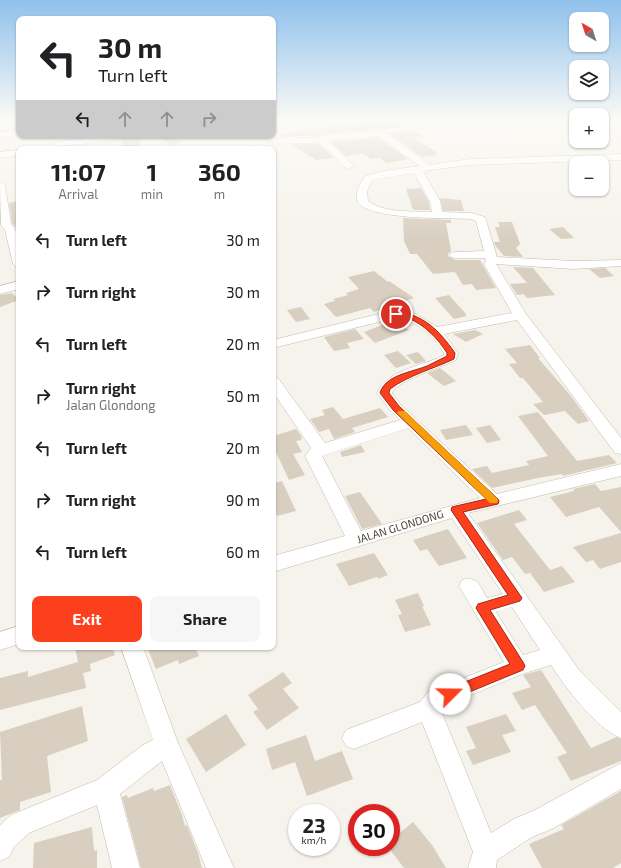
<!DOCTYPE html>
<html lang="en">
<head>
<meta charset="utf-8">
<style>
	:root { --surface:#fff; --page:#f6f6f6; --text:#202124; --muted:#757577; --accent:#fc3f1d }
	body { margin:0; font-family:"Exo 2",sans-serif; background:var(--page); color:var(--text); height:100vh; display:flex; flex-direction:column; font-size:15px; white-space:nowrap }
	* { box-sizing:border-box; margin:0 }
	p { font-size:13px; color:var(--muted) }
	.icon { flex:none; width:22px; height:22px; fill:none; stroke:currentColor; stroke-width:2; stroke-linecap:round; stroke-linejoin:round }
	.map { position:relative; flex:1; overflow:hidden }
	.side { position:absolute; left:16px; top:146px; width:260px; height:504px; display:flex; flex-direction:column; background:var(--surface); border-radius:8px; box-shadow:0 1px 3px #0004 }
	.side>* { flex:none }
	.top-card { position:absolute; left:16px; top:16px; width:260px; height:122px; border-radius:8px; box-shadow:0 1px 3px #0004; background:#fff; color:var(--text); overflow:hidden }
	.needle { width:26px; rotate:321deg }
	.controls { position:absolute; left:569px; top:12px; display:grid; gap:8px }
	.controls a { display:grid; place-items:center; width:40px; height:40px; border-radius:8px; background:var(--surface); box-shadow:0 1px 3px #0004; font-size:20px }
	.speed { position:absolute; left:288px; top:804px; display:flex; gap:8px; font-size:20px; font-weight:700; text-align:center }
	.speed>* { display:grid; place-content:center; width:52px; height:52px; border-radius:50%; background:var(--surface); box-shadow:0 1px 3px #0004; line-height:1 }
	.speed small { font-size:10px; font-weight:400 }
	.speed .limit { border:6px solid #d22; background:#fff; color:#111 }
	.pin { position:absolute; display:grid; place-items:center; width:34px; height:34px; color:#fff; margin:-17px; border:2px solid #fff; border-radius:50%; box-shadow:0 1px 4px #0007 }
	.me { position:absolute; width:44px; margin:-22px; rotate:68deg; stroke-linejoin:round; filter:drop-shadow(0 0 3px #0008) }
	.turn { display:flex; align-items:center; gap:14px; height:84px; padding:0 16px; font-size:18px }
	.turn .icon { width:52px; height:52px; stroke-width:2.5 }
	.turn b { display:block; font-size:28px; line-height:34px }
	.lanes { display:flex; align-items:center; height:38px; padding:0 16px; background:#0003; justify-content:center; gap:20px; direction:ltr }
	.lanes .off { opacity:.35 }
	.eta { display:flex; justify-content:space-evenly; align-items:center; height:68px; text-align:center }
	.eta b { font-size:24px; font-weight:700; line-height:28px }
	.button { display:flex; gap:8px; margin-top:auto; padding:8px 16px }
	.button a { flex:1; height:46px; border-radius:8px; background:var(--accent); color:#fff; font-size:16px; font-weight:700; line-height:46px; text-align:center }
	.button a+a { background:var(--page); color:var(--text) }
	ul { padding:0; list-style:none }
	li { display:flex; align-items:center; gap:12px; height:52px; padding:0 16px }
	li div { flex:1 }
	li b { display:block; font-size:15px }
	li em { font-style:normal }
	.map>svg:first-child { display:block }
	.building { fill:#d8cfc1 }
	.lines { fill:none; stroke-linecap:round; stroke-linejoin:round }
	.minor-casing { stroke:#c2bbae; stroke-width:1 }
	.minor { fill:#fff; fill-rule:evenodd }
	.route { fill:#fc3f1d; stroke:#a42913 }
	.slow { fill:#f59e0b }
	.labels { text-anchor:middle; dominant-baseline:central; stroke-width:3; stroke-linejoin:round; paint-order:stroke }
	.street-label { font-size:11px; fill:#4b4439; stroke:#fff }
</style>
</head>
<body>
<div class="map">
<svg width="621" height="868" viewBox="0 0 621 868">
	<rect width="100%" height="100%" fill="#f6f3ec"/>
	<g class="building">
		<polygon points="374,119 378,122 400,119 408,125 376,130 339,132 313,136 284,136 281,135 316,128 363,124 359,121"/>
		<polygon points="415,131 424,137 415,139 435,151 438,153 436,154 437,155 422,157 390,134"/>
		<polygon points="122,135 140,135 140,145 134,146 136,149 122,149"/>
		<polygon points="159,135 173,135 181,143 169,145"/>
		<polygon points="378,138 408,159 387,163 380,158 371,159 362,153 346,156 331,142"/>
		<polygon points="319,144 334,158 316,160 292,145"/>
		<polygon points="421,188 429,202 430,210 413,210 406,189"/>
		<polygon points="440,198 461,200 464,211 443,211"/>
		<polygon points="19,201 19,226 15,227 12,223 9,203"/>
		<polygon points="403,218 451,220 451,223 446,223 451,251 448,254 448,256 455,260 480,260 496,288 476,290 472,284 463,285 455,272 433,274 417,254 410,254 404,241"/>
		<polygon points="498,222 512,222 520,244 516,248 523,257 504,256 495,245 494,242 500,242 495,227 500,227"/>
		<polygon points="563,227 574,238 561,239 549,229"/>
		<polygon points="513,267 533,268 555,295 527,298 524,294 517,295 510,284 527,283"/>
		<polygon points="605,268 614,276 600,278 589,269"/>
		<polygon points="374,271 388,282 389,281 414,298 374,312 370,308 336,317 324,304 335,301 333,299 348,295 346,293 359,289 348,277"/>
		<polygon points="12,293 19,300 0,307 0,295"/>
		<polygon points="449,295 466,314 465,314 467,316 454,319 435,298"/>
		<polygon points="301,307 310,319 296,322 287,310"/>
		<polygon points="395,320 409,330 375,343 364,332"/>
		<polygon points="355,329 364,339 347,343 350,348 334,351 324,337"/>
		<polygon points="475,330 483,334 466,342 453,334"/>
		<polygon points="530,345 540,358 538,358 571,396 589,421 578,424 565,411 544,415 533,404 543,402 523,378 520,378 509,364 517,363 505,349"/>
		<polygon points="398,351 411,363 396,368 384,355"/>
		<polygon points="418,352 426,361 416,364 406,355"/>
		<polygon points="440,368 456,381 444,386 427,373"/>
		<polygon points="333,407 343,419 380,408 388,417 352,428 355,432 334,439 329,429 319,432 310,419 325,415 322,410"/>
		<polygon points="538,412 577,461 609,455 617,463 563,476 562,474 538,478 492,488 472,469 487,466 492,473 529,465 526,461 548,456 518,416"/>
		<polygon points="466,425 473,435 446,440 440,430"/>
		<polygon points="490,425 501,440 487,443 476,428"/>
		<polygon points="296,429 302,437 301,438 302,440 296,441 302,452 293,454 305,475 289,480 273,446 273,436"/>
		<polygon points="361,445 365,452 342,457 340,452"/>
		<polygon points="282,481 296,511 277,516 273,507 273,483"/>
		<polygon points="595,484 601,491 621,487 621,532 599,507 566,517 550,497 574,491 573,489"/>
		<polygon points="360,492 382,524 362,529 345,496"/>
		<polygon points="519,510 527,520 514,524 550,570 562,566 575,582 544,592 530,573 525,574 512,557 503,560 477,523"/>
		<polygon points="448,529 467,558 439,566 427,549 420,551 413,540"/>
		<polygon points="621,533 621,562 600,569 593,560 586,562 573,547"/>
		<polygon points="374,553 388,575 378,579 377,577 349,586 336,564"/>
		<polygon points="418,593 424,606 422,606 431,625 405,632 398,615 402,614 395,600"/>
		<polygon points="75,647 112,647 115,655 90,664 91,671 83,673 86,688 0,710 0,678 28,671 28,677 78,662"/>
		<polygon points="147,647 195,647 199,656 179,664 178,660 156,669"/>
		<polygon points="541,670 591,748 617,737 621,739 621,761 571,781 557,757 567,753 535,705 522,710 512,693 531,687 523,675"/>
		<polygon points="283,672 292,683 283,689 299,708 267,730 253,712 258,709 248,695"/>
		<polygon points="82,706 88,741 47,756 51,792 20,802 20,810 0,818 0,780 2,780 0,732"/>
		<polygon points="226,714 246,745 206,772 186,739"/>
		<polygon points="506,714 516,731 502,735 511,752 473,765 466,751 476,748 466,727"/>
		<polygon points="306,735 315,761 342,751 353,779 307,796 295,762 272,770 266,749"/>
		<polygon points="170,785 182,815 185,826 187,825 198,853 202,868 141,868 122,797 127,795 128,798 153,788 154,791"/>
		<polygon points="621,791 621,863 613,868 542,868 529,844 564,829 561,825"/>
		<polygon points="413,822 432,845 446,868 404,868 391,851 391,840"/>
		<polygon points="92,827 94,851 97,850 97,868 33,868 34,843"/>
	</g>
	<g class="lines">
		<g class="minor-casing">
			<g id="minor">
				<path d="M459 119H480L476 121 386 133 430 165 469 159 621 154V160L469 165 423 171 440 201 442 212 472 213 485 217 497 257 573 261 621 260V266L573 269 496 264 526 314 621 438V454L615 453 517 320 444 334 458 353 456 360C442 367 398 380 392 393L401 405 497 494 621 464V476L468 513 579 670 621 712V738C597 729 565 687 551 665L522 674 444 706 442 709V713L491 833 514 819 535 810 621 763V789L552 829 532 837 497 860 496 868H468L473 852 422 722 354 749 346 746 342 738 346 730 420 702 428 692 504 662 459 586 462 580C478 575 480 587 487 598L503 594 452 518 273 572V556L345 536 305 456 311 448 273 392V377L278 378 325 443 400 420 391 411 377 393C385 372 419 366 438 358L444 355V353C434 336 416 319 395 318L273 348V340L395 310 416 314 437 327 512 313 484 264 486 261 485 258H455L451 257 449 255 451 253 455 252 484 251 476 221 471 219C450 218 368 220 358 202 354 194 360 183 365 176L384 171 420 166 378 136 328 141 352 164 354 166 349 169 346 168 320 142C305 145 291 142 276 145L272 142 273 140 287 137 313 138 339 133 376 131ZM414 173 430 201 432 212C412 211 384 213 368 201L367 191 372 180ZM408 428 480 498 361 531 322 456ZM512 607 540 650 523 655 496 612Z"/>
				<polygon points="19,131 19,135 21,135 0,138 0,132"/>
				<polygon points="112,135 115,136 116,138 115,140 63,146 56,149 44,149 61,141"/>
				<polygon points="19,150 19,156 0,158 0,152"/>
				<path d="M0 182 5 185 11 224C22 235 19 254 19 267L15 266 13 264 5 230 1 225Z"/>
				<polygon points="19,281 19,289 0,294 0,286"/>
				<polygon points="19,626 19,644 0,650 0,632"/>
				<polygon points="121,647 143,647 178,743 234,868 206,868 162,761 120,794 140,868 112,868 97,805 29,833 14,847 9,857 0,861 0,825 11,815 97,780 143,745 153,740"/>
			</g>
		</g>
		<use href="#minor" class="minor"/>
	</g>
	<linearGradient id="sky" x2="0" y2="1"><stop stop-color="#8fc1ec"/><stop offset="0.5" stop-color="#fbfaf6"/><stop offset="1" stop-color="#fbfaf6" stop-opacity="0"/></linearGradient>
	<rect width="621" height="240" fill="url(#sky)"/>
	<path class="route" d="M396 311C424 315 439 330 455 353L454 359C433 369 409 375 390 389L389 393 399 406 498 499 499 501 498 504 463 512 522 598 520 601 490 610 523 662 525 666 523 670 450 700 445 698 444 694 445 690 510 664 476 608 478 604 508 595 451 510 452 507 456 506 486 499 393 410 380 393C385 375 412 372 427 366 434 363 440 359 447 356V353C438 339 425 325 408 318 404 316 398 316 393 315V312Z"/>
	<polygon class="slow" points="399,411 405,411 497,498 498,500 497,503 490,503 399,415 397,413"/>
	<g class="labels">
		<g class="street-label">
			<text transform="translate(400 526) rotate(-17)">JALAN GLONDONG</text>
		</g>
	</g>
</svg>
<div class="controls">
<a><svg class="needle" viewBox="-14 -14 28 28"><path d="M0-13l5 13h-10z" fill="#e53935"/><path d="M0 13l5-13h-10z" fill="#757577"/></svg></a>
<a><svg class="icon" aria-label="layers" viewBox="0 0 24 24"><path d="M12 4l9 5-9 5-9-5zM3 14l9 5 9-5"/></svg></a>
<a>+</a>
<a>−</a>
</div>
<div class="speed"><div>23<small>km/h</small></div><div class="limit">30</div></div>
<div class="pin" style="left:396px;top:314px;background:#d93025"><svg class="icon" aria-label="arrive" viewBox="0 0 24 24"><path d="M6 21V4h12l-3 4 3 4H6"/></svg></div>
<svg class="me" style="left:450px;top:694px" viewBox="-20 -20 40 40"><circle r="19" fill="#fff"/><path d="M0-13L10 11 0 6-10 11z" fill="#fc3f1d"/></svg>
<div class="top-card">
<div class="turn"><svg class="icon" aria-label="left" viewBox="0 0 24 24"><path d="M17 20v-9H6M10 6l-5 5 5 5"/></svg><div><b>30 m</b>Turn left</div></div>
<div class="lanes"><svg class="icon" aria-label="left" viewBox="0 0 24 24"><path d="M17 20v-9H6M10 6l-5 5 5 5"/></svg><svg class="icon off" aria-label="ahead" viewBox="0 0 24 24"><path d="M12 20V5M6 11l6-6 6 6"/></svg><svg class="icon off" aria-label="ahead" viewBox="0 0 24 24"><path d="M12 20V5M6 11l6-6 6 6"/></svg><svg class="icon off" aria-label="right" viewBox="0 0 24 24"><path d="M7 20v-9h11M14 6l5 5-5 5"/></svg></div>
</div>
<section class="side">
<div class="eta">
<div><b>11:07</b><p>Arrival</p></div>
<div><b>1</b><p>min</p></div>
<div><b>360</b><p>m</p></div>
</div>
<ul>
<li><svg class="icon" aria-label="left" viewBox="0 0 24 24"><path d="M17 20v-9H6M10 6l-5 5 5 5"/></svg><div><b>Turn left</b></div><em>30 m</em></li>
<li><svg class="icon" aria-label="right" viewBox="0 0 24 24"><path d="M7 20v-9h11M14 6l5 5-5 5"/></svg><div><b>Turn right</b></div><em>30 m</em></li>
<li><svg class="icon" aria-label="left" viewBox="0 0 24 24"><path d="M17 20v-9H6M10 6l-5 5 5 5"/></svg><div><b>Turn left</b></div><em>20 m</em></li>
<li><svg class="icon" aria-label="right" viewBox="0 0 24 24"><path d="M7 20v-9h11M14 6l5 5-5 5"/></svg><div><b>Turn right</b><p>Jalan Glondong</p></div><em>50 m</em></li>
<li><svg class="icon" aria-label="left" viewBox="0 0 24 24"><path d="M17 20v-9H6M10 6l-5 5 5 5"/></svg><div><b>Turn left</b></div><em>20 m</em></li>
<li><svg class="icon" aria-label="right" viewBox="0 0 24 24"><path d="M7 20v-9h11M14 6l5 5-5 5"/></svg><div><b>Turn right</b></div><em>90 m</em></li>
<li><svg class="icon" aria-label="left" viewBox="0 0 24 24"><path d="M17 20v-9H6M10 6l-5 5 5 5"/></svg><div><b>Turn left</b></div><em>60 m</em></li>
</ul>
<div class="button"><a>Exit</a><a>Share</a></div>
</section>
</div>
</body>
</html>
